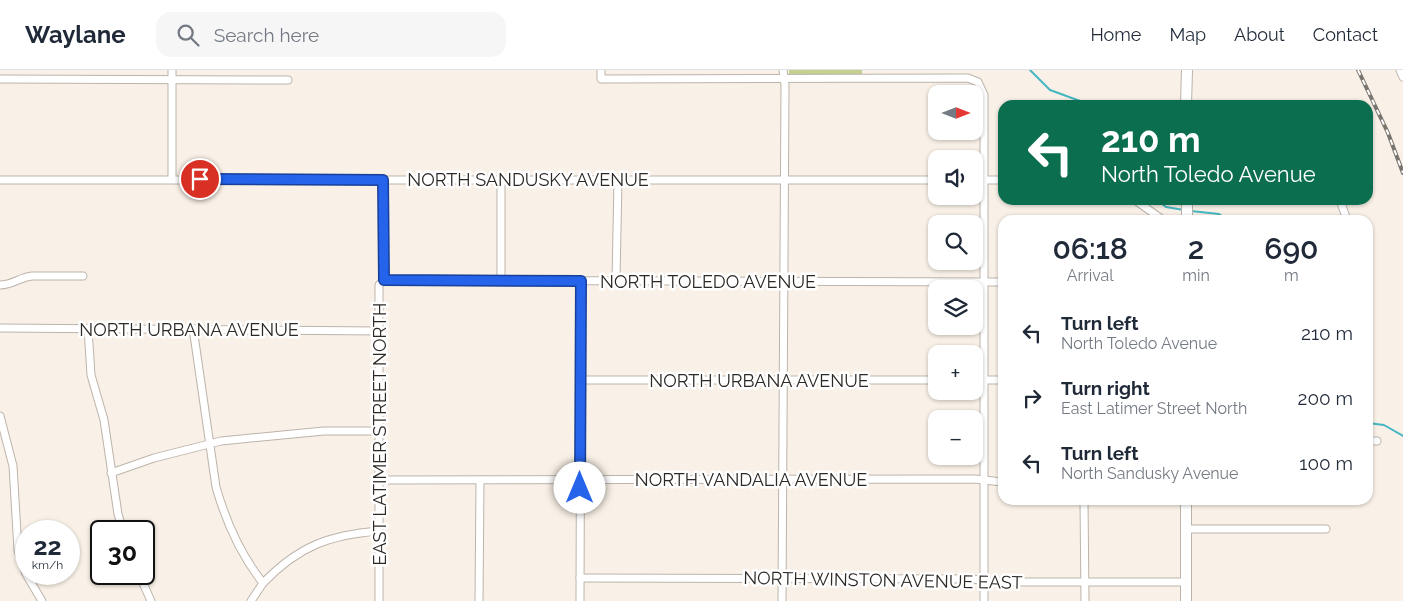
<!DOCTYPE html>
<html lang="en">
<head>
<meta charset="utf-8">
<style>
	:root { --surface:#fff; --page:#f6f6f7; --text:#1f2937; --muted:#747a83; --line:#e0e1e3 }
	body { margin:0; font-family:Raleway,sans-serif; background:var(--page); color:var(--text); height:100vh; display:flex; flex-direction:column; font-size:19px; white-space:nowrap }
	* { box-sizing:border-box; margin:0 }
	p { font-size:16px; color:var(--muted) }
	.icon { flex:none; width:28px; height:28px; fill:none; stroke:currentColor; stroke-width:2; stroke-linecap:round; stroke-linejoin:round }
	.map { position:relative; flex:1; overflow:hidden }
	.panel { position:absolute; left:998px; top:145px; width:375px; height:290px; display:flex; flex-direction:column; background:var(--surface); border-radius:15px; box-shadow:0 1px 4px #0004 }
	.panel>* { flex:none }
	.hud { position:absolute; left:998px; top:30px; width:375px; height:105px; border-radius:15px; box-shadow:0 1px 4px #0004; background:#0b6e4f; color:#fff; overflow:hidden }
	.needle { width:32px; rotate:90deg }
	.controls { position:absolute; left:928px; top:15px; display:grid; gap:10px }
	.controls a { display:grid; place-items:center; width:55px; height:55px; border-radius:10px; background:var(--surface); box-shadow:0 1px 4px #0004; font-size:25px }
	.speed { position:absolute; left:15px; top:450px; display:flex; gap:10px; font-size:25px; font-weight:700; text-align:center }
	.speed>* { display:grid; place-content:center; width:65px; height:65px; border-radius:50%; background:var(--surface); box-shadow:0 1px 4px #0004; line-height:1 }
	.speed small { font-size:12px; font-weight:400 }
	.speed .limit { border:2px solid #111; border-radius:8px; background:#fff; color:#111 }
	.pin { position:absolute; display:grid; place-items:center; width:42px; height:42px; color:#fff; margin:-21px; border:2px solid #fff; border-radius:50%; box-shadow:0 1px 5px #0007 }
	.me { position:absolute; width:55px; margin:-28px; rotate:0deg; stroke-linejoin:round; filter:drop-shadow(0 0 4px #0008) }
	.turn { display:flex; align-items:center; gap:18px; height:105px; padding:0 20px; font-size:22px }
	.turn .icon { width:65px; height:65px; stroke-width:2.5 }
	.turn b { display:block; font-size:35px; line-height:42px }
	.eta { display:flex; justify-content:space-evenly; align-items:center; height:85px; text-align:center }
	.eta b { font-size:30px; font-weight:600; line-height:35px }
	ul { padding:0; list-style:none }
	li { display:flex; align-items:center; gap:15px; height:65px; padding:0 20px }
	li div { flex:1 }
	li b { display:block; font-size:19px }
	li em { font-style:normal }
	header { display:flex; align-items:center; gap:30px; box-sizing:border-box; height:70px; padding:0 25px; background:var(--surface); border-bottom:1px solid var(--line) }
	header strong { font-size:24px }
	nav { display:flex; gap:28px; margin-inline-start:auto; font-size:18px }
	.search { width:350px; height:45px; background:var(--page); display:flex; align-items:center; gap:12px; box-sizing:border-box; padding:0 18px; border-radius:15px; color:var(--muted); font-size:19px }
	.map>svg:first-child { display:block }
	.green { fill:#c3d090 }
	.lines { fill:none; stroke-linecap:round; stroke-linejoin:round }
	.stream { stroke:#46b7c2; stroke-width:2 }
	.street-casing { stroke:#bcb4ab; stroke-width:9 }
	.secondary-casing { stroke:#bcb4ab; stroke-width:12 }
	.street { stroke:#fff; stroke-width:7 }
	.secondary { stroke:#fff; stroke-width:10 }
	.rail-casing { stroke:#79746e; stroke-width:4 }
	.rail { stroke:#fff; stroke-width:2; stroke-dasharray:5.5; stroke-linecap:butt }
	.route-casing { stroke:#184099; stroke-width:12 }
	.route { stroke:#2563eb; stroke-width:9 }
	.labels { text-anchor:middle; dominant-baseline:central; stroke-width:5; stroke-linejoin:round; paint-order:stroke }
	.street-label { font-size:18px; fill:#2c2925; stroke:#fff }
</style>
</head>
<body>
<header>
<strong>Waylane</strong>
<div class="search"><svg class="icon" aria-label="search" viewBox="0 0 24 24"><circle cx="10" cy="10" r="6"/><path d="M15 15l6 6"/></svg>Search here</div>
<nav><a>Home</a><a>Map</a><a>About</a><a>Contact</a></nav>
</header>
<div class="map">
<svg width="1403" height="531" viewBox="0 0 1403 531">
	<rect width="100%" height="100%" fill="#f9f1e7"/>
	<polygon class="green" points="789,0 862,0 862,5 789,4"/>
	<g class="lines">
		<g class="stream">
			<polyline points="1030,0 1050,20 1091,35"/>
			<polyline points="1157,130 1166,137 1184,140"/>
			<polyline points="1191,141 1219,144 1228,150"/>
			<polyline points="1368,353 1384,355 1403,366"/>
		</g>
		<g class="street-casing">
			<g id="street">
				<polyline points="172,0 172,109"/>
				<polyline points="601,0 601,9 968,8 978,12 984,25 984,531"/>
				<polyline points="1400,0 1403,7"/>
				<polyline points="0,9 288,10"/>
				<polyline points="501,109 501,210"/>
				<polyline points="0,110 936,110"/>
				<polyline points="974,110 1002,110"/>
				<polyline points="1135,130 1163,150"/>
				<polyline points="1340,130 1347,150"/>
				<polyline points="384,210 1002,212"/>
				<polyline points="616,211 618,110"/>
				<path d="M0 215C13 215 20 207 32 206H83"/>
				<polyline points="0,258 379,261"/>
				<polyline points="88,258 91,305 104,350 118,444 123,461"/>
				<path d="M193 258 216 417C226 452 240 484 263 513L251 531"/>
				<polyline points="581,310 936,310"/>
				<polyline points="974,310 1002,310"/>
				<polyline points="0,346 13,396 18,480 26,504 42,531"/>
				<polyline points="1368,371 1377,371"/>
				<polyline points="111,403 154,388 221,371 324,361 379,361"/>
				<polyline points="379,410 975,409 1002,412"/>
				<polyline points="1084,430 1085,531"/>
				<polyline points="1185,459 1326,459"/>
				<polyline points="139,504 151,531"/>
				<polyline points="580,508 973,509 995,512 1186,512"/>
				<path d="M263 513C299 476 329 465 379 461"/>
				<polyline points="379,531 379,215 384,210 383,110"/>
				<polyline points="479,531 480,410"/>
				<polyline points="580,531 581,211"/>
				<polyline points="782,531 785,15 783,0"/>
			</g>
		</g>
		<g class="secondary-casing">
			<g id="secondary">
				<polyline points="1186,35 1187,0"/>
				<polyline points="1187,130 1187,150"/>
				<polyline points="1186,430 1186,531"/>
			</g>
		</g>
		<use href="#street" class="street"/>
		<use href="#secondary" class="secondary"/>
		<g class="rail-casing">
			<polyline id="rail" points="1358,0 1388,63 1403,103"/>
		</g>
		<use href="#rail" class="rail"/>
	</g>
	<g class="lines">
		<g class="route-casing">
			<polyline id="route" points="200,109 383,110 384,210 581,211 580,418"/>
		</g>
		<use href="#route" class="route"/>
	</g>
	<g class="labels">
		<g class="street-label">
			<text x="528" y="109">NORTH SANDUSKY AVENUE</text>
			<text x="708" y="211">NORTH TOLEDO AVENUE</text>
			<text x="189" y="259">NORTH URBANA AVENUE</text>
			<text x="759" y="310">NORTH URBANA AVENUE</text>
			<text transform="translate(379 364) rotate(-90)">EAST LATIMER STREET NORTH</text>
			<text x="751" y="409">NORTH VANDALIA AVENUE</text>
			<text transform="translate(883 510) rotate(1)">NORTH WINSTON AVENUE EAST</text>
		</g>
	</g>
</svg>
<div class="controls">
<a><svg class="needle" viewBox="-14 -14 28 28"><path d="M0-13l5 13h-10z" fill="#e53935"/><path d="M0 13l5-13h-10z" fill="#747a83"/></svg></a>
<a><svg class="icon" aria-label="sound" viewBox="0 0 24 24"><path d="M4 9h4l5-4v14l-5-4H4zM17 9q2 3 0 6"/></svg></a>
<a><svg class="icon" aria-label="search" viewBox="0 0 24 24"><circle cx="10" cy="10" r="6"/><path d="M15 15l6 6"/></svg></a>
<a><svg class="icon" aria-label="layers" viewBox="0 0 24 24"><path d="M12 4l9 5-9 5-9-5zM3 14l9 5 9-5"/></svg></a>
<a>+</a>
<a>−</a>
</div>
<div class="speed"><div>22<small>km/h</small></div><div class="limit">30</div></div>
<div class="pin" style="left:200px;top:109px;background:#d93025"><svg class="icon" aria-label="arrive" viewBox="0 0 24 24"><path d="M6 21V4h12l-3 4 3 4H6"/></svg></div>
<svg class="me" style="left:580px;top:418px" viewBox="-20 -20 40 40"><circle r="19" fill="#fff"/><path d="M0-13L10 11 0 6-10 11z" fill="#2563eb"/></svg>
<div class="hud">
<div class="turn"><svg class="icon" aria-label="left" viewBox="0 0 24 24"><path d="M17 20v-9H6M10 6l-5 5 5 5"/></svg><div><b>210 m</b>North Toledo Avenue</div></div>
</div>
<section class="panel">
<div class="eta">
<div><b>06:18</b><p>Arrival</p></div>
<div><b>2</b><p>min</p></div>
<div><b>690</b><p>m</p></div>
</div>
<ul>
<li><svg class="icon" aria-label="left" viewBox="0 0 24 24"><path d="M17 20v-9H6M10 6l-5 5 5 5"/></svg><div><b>Turn left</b><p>North Toledo Avenue</p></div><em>210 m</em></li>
<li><svg class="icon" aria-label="right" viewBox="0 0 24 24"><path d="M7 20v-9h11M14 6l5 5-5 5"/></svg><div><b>Turn right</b><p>East Latimer Street North</p></div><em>200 m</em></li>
<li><svg class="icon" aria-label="left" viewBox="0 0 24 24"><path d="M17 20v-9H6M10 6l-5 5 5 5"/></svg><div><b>Turn left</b><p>North Sandusky Avenue</p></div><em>100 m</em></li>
</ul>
</section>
</div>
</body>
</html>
